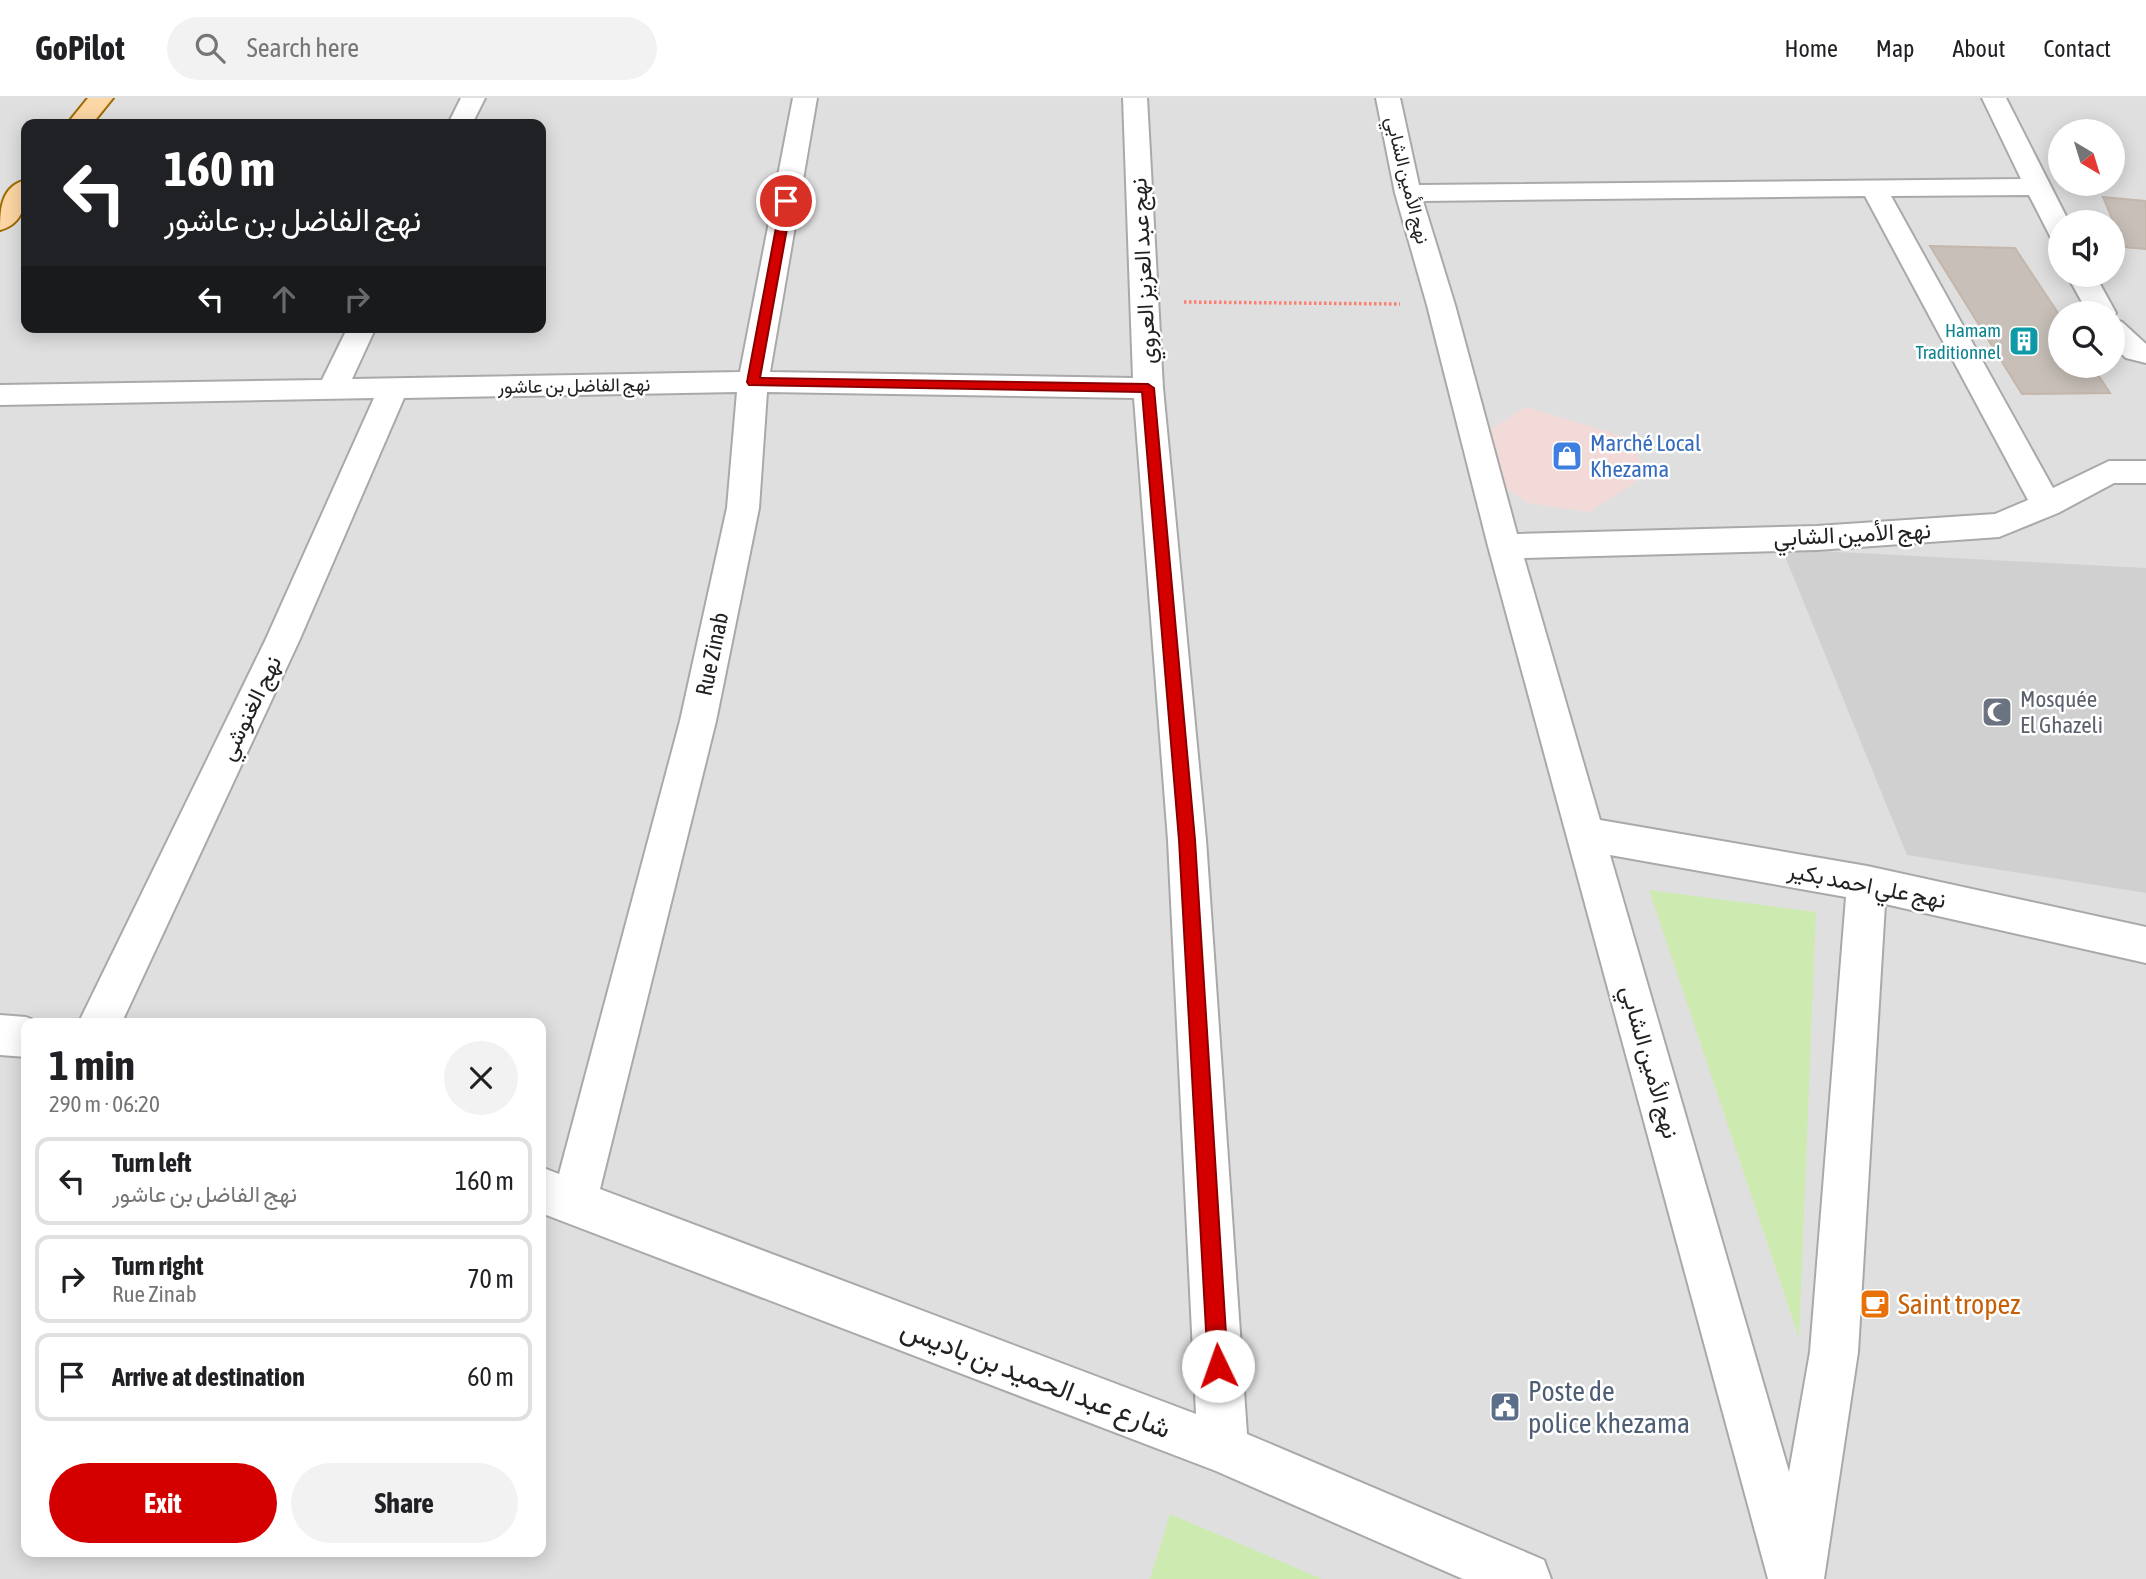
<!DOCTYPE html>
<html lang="en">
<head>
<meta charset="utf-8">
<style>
	:root { --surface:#fff; --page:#f2f2f2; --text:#202124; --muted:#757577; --line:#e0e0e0; --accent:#d40000 }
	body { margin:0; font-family:"Asap Condensed",Vazirmatn,sans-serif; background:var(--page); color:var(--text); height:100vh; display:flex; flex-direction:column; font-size:26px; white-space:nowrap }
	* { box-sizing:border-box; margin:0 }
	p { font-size:23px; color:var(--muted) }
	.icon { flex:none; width:38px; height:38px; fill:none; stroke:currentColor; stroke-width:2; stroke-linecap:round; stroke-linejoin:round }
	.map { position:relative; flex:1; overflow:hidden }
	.side { position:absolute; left:21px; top:920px; width:525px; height:539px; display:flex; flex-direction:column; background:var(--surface); border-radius:14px; box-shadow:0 4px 18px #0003 }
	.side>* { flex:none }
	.top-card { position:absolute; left:21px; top:21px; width:525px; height:214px; border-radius:14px; box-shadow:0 4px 18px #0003; background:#202124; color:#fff; overflow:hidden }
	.needle { width:46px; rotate:142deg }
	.buttons { position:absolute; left:2048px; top:21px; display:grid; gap:14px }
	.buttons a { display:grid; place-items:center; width:77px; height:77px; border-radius:50%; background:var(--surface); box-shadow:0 4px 18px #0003; font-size:35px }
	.pin { position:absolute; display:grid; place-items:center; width:60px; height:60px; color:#fff; margin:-30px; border:4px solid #fff; border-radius:50%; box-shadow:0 2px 7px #0007 }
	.me { position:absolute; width:77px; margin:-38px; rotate:357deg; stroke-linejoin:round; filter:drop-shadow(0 0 5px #0008) }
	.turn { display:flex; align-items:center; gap:24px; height:147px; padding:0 28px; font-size:32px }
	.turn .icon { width:91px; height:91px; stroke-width:2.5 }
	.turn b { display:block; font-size:49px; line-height:60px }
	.lanes { display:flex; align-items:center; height:66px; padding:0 28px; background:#0003; justify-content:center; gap:35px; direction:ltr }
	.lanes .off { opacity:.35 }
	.round { display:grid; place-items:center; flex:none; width:74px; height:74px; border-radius:37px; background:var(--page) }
	.headline { display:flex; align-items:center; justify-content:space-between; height:119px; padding:0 28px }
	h1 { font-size:42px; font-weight:700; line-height:52px }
	.action { display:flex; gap:14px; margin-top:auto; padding:14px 28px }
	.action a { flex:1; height:80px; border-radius:42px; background:var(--accent); color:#fff; font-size:28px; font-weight:700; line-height:80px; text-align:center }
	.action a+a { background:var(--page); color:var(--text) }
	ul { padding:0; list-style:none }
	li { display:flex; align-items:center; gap:21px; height:88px; margin:0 14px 10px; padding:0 14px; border:4px solid var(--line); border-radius:14px }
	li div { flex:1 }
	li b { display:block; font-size:26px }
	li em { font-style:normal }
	header { display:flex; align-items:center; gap:42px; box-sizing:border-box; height:98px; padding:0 35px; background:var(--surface); border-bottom:2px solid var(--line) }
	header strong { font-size:33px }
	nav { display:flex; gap:38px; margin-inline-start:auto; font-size:24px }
	.search { width:490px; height:63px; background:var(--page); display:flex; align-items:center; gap:18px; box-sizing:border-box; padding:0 24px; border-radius:38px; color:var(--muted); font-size:26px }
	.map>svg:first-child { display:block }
	.residential { fill:#e0dfdf; fill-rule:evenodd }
	.commercial { fill:#f2dad9 }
	.religious { fill:#d0d0d0 }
	.grass { fill:#cdebb0 }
	.building { fill:#c7bfb8; stroke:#c4b6ab; stroke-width:2 }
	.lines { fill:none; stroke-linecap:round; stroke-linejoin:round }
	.minor-casing { stroke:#a9a9a9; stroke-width:4 }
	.major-casing { stroke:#a06b00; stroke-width:4 }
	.path { stroke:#fa8072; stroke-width:3.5; stroke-dasharray:2.5 2.5; stroke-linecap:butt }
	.minor { fill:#fff; fill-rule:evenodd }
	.major { fill:#fcd6a4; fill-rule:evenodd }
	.route { fill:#d40000; stroke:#8a0000; stroke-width:2 }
	.labels { text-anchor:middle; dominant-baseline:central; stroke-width:5; stroke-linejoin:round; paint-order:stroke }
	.far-street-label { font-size:19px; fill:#222; stroke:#fff }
	.far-culture-label { font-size:19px; fill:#0d838f; stroke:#fff; text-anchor:end }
	.street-label { font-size:23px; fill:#222; stroke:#fff }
	.shop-label { font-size:23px; fill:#366cbe; stroke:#fff; text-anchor:start }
	.worship-label { font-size:23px; fill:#5b616d; stroke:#fff; text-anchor:start }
	.near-food-label { font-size:28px; fill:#c56008; stroke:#fff; text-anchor:start }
	.near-street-label { font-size:28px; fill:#222; stroke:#fff }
	.near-service-label { font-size:28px; fill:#4e5e75; stroke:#fff; text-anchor:start }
</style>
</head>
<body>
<header>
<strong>GoPilot</strong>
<div class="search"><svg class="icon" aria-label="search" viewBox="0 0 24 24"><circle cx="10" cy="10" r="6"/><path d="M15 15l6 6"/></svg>Search here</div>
<nav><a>Home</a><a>Map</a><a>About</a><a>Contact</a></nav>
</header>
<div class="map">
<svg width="2146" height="1481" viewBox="0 0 2146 1481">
	<rect width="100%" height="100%" fill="#f2efe9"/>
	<path class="residential" d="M0 0H2146V1481H0ZM26 26H541V229H26ZM2060 33H2112V86H2060ZM2060 124H2112V177H2060ZM2060 215H2112V268H2060ZM26 926H541V1454H26Z"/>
	<polygon class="commercial" points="1526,309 1629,340 1648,376 1589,414 1527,405 1501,386 1489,332"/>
	<polygon class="religious" points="1782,451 2146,470 2146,795 1907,757"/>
	<g class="grass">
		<polygon points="1649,792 1816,814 1799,1240"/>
		<polygon points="1170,1416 1322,1481 1150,1481"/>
	</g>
	<g class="building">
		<polygon points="2103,99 2146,103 2146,151 2124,149"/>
		<polygon points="1930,148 2015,150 2060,218 2060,268 2092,268 2110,295 2022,296"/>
	</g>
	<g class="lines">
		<g class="minor-casing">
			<g id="minor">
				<polygon points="461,0 485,0 472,26 448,26"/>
				<path d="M793 0H817L770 274 1133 280 1123 0H1147L1163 290 1206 742 1247 1336 1544 1462 1551 1481H1463L1216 1373 541 1115V1069L559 1076 680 623 727 410 737 294 404 300 299 543 121 926H78L265 543 374 300 0 307V287L322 282 348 229H376L352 281 740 274ZM767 294 1134 300 1168 742 1196 1316 600 1091 716 623 759 410Z"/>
				<path d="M1376 0H1400L1419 87 2021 81 1982 0H2006L2069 124H2060V142L2051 140 2029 97 1891 98 2053 390 2109 363H2146V385H2114L2058 415 1999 439 1817 452 1524 460 1600 722 1867 768 2146 829V865L1885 806 1858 1254 1824 1481H1768L1488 448 1427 207 1395 95ZM1865 98 2028 402 1995 416 1817 428 1517 436 1455 207 1423 103ZM1610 757 1846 799 1810 1254 1789 1374Z"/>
				<polygon points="2067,177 2095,177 2116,215 2112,221 2122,224 2146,246 2146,265 2126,260 2112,247 2112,215 2088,215"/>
				<polygon points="0,917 26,919 41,925 26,926 26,959 0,957"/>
			</g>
		</g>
		<g class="major-casing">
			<g id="major">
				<polygon points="88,0 113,0 92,26 67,26"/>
				<path d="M26 82C27 103 24 126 0 132 0 111 1 88 26 82Z"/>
			</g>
		</g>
		<polyline class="path" points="1184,204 1400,206"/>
		<use href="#minor" class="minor"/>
		<use href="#major" class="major"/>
	</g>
	<polygon class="route" points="786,100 792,103 760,280 1148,286 1154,290 1195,742 1228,1268 1225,1275 1218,1278 1211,1275 1208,1268 1179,742 1142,294 749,287 747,284 781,103"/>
	<defs>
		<g id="building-square" transform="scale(1.575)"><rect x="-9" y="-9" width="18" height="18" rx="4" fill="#0f9aa8" stroke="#fff"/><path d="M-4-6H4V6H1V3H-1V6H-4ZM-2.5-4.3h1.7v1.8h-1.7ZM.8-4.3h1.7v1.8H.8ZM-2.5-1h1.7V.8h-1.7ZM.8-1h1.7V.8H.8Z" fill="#fff"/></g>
		<g id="shop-square" transform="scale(1.575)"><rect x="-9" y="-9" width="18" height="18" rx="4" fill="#3f7fe0" stroke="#fff"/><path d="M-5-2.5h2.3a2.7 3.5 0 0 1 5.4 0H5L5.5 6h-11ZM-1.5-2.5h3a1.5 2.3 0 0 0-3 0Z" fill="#fff"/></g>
		<g id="mosque-square" transform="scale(1.575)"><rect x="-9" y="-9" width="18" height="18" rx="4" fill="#6b7280" stroke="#fff"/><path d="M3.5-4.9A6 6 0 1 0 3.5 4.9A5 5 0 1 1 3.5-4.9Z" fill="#fff"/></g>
		<g id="cafe-square" transform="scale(1.575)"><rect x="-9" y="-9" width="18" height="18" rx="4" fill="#e8710a" stroke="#fff"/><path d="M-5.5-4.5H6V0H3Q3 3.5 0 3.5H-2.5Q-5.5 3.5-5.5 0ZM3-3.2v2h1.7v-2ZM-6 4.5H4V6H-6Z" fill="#fff"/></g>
		<g id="civic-square" transform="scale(1.575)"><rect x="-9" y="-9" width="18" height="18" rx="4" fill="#5c6f8a" stroke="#fff"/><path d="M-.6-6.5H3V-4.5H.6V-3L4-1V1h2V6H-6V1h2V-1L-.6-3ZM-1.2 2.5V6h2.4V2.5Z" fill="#fff"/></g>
	</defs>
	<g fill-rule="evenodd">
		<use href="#building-square" x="2024" y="243"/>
		<use href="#shop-square" x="1567" y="358"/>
		<use href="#mosque-square" x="1997" y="614"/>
		<use href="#cafe-square" x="1875" y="1206"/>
		<use href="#civic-square" x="1505" y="1309"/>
	</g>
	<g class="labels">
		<g class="far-street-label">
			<text transform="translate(1408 82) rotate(76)">نهج الأمين الشابي</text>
			<text transform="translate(574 287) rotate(-1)">نهج الفاضل بن عاشور</text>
		</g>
		<g class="far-culture-label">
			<text x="2001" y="232">Hamam<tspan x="2001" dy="22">Traditionnel</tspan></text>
		</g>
		<g class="street-label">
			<text transform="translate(1143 173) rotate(-93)">نهج عبد العزيز العروي</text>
			<text transform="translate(1852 436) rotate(-3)">نهج الأمين الشابي</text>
			<text transform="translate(712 556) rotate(-78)">Rue Zinab</text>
			<text transform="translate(250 610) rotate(-64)">نهج الغنوشي</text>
			<text transform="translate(1867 787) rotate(11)">نهج علي احمد بكير</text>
			<text transform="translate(1650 964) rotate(74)">نهج الأمين الشابي</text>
		</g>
		<g class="shop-label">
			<text x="1590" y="345">Marché Local<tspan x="1590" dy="26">Khezama</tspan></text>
		</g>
		<g class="worship-label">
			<text x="2020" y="601">Mosquée<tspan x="2020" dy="26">El Ghazeli</tspan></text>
		</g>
		<g class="near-food-label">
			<text x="1898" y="1206">Saint tropez</text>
		</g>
		<g class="near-street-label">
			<text transform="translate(1036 1280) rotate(21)">شارع عبد الحميد بن باديس</text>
		</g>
		<g class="near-service-label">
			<text x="1528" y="1293">Poste de<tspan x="1528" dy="32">police khezama</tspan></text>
		</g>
	</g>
</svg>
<div class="buttons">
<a><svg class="needle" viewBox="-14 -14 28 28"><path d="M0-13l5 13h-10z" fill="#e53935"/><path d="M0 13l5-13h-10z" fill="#757577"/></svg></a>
<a><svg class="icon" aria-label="sound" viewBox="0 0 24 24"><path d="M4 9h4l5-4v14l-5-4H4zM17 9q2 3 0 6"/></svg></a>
<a><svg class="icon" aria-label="search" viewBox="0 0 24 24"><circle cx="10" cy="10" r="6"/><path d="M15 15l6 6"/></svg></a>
</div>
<div class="pin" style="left:786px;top:103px;background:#d93025"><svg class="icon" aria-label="arrive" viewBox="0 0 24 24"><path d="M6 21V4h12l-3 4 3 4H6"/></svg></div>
<svg class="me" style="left:1218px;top:1268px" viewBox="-20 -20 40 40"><circle r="19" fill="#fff"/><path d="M0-13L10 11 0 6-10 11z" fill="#d40000"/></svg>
<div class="top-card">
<div class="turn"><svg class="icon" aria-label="left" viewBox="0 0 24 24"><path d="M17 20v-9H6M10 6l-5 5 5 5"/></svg><div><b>160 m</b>نهج الفاضل بن عاشور</div></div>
<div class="lanes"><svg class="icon" aria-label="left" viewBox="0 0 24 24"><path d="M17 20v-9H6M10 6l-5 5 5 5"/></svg><svg class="icon off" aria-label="ahead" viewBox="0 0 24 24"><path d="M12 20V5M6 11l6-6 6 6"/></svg><svg class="icon off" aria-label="right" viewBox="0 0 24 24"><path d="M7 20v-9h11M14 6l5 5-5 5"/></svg></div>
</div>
<section class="side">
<div class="headline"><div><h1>1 min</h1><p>290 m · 06:20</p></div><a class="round"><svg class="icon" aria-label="close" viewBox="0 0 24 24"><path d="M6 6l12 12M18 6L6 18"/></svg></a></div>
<ul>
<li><svg class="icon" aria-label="left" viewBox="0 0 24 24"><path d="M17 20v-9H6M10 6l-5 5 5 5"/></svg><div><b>Turn left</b><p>نهج الفاضل بن عاشور</p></div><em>160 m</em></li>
<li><svg class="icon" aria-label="right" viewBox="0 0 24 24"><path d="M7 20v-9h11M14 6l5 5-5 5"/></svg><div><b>Turn right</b><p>Rue Zinab</p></div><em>70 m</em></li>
<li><svg class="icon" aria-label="arrive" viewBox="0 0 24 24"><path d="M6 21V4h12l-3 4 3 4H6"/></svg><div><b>Arrive at destination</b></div><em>60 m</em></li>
</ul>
<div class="action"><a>Exit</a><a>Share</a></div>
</section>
</div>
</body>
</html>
